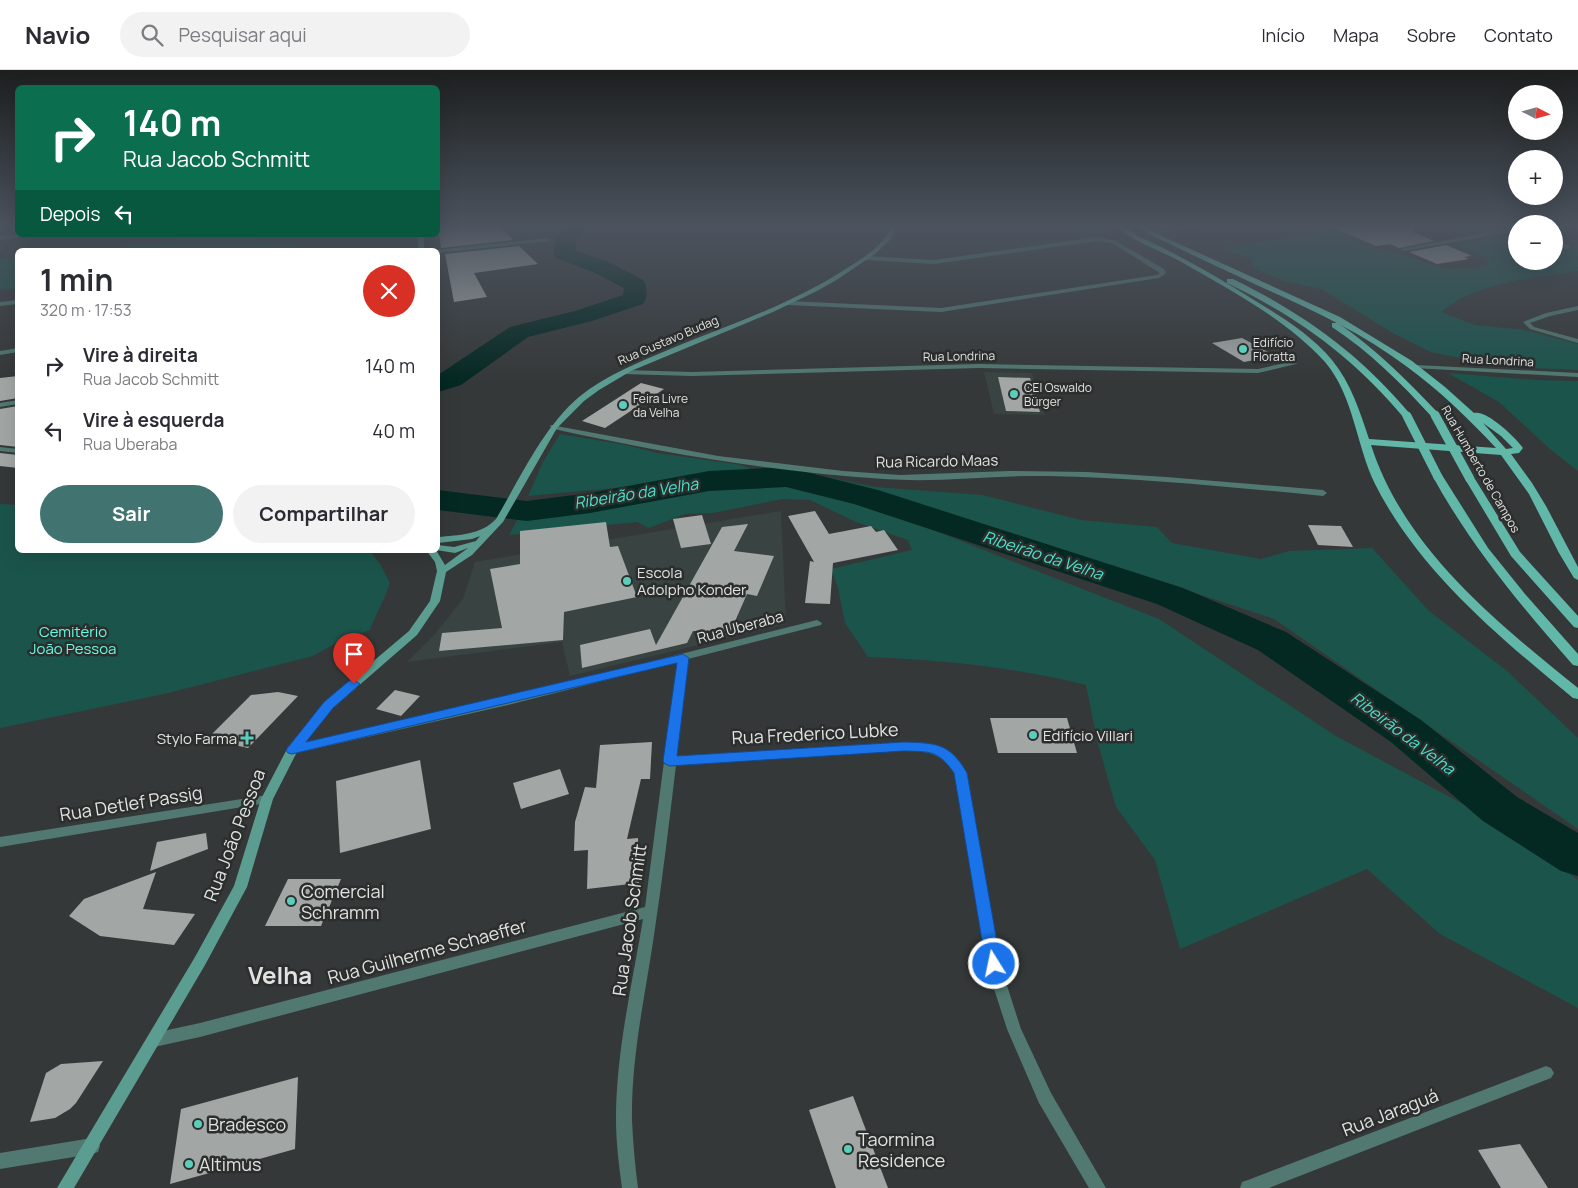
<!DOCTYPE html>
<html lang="pt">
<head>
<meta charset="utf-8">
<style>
	:root { --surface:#fff; --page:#f2f2f3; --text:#2b2b33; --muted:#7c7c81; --line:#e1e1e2; --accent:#417470 }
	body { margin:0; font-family:Manrope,sans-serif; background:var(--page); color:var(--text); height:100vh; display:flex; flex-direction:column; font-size:19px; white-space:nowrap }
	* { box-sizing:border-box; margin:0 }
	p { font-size:16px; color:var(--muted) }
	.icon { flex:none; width:28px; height:28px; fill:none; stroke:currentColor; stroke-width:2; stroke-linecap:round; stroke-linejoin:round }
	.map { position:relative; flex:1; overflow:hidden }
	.side { position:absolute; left:15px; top:178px; width:425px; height:305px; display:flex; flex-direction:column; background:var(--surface); border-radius:8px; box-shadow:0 5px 20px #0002 }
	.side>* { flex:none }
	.guide { position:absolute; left:15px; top:15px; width:425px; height:152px; border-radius:8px; box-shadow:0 5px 20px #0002; background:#0b6e4f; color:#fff; overflow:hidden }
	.needle { width:32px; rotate:96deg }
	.buttons { position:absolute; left:1508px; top:15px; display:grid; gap:10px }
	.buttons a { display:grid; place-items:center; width:55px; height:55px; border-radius:50%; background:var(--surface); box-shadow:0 5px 20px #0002; font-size:25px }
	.pin { position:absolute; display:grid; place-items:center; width:42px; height:42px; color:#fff; margin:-51px -21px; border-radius:50% 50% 50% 0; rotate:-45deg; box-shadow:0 0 5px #0007 }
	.pin .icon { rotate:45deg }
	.me { position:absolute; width:55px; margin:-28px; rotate:350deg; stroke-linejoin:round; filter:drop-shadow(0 0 4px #0008) }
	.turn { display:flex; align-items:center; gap:18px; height:105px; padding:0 25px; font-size:22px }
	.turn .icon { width:65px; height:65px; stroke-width:2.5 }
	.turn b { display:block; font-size:35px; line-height:42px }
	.then { display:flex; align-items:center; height:48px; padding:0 25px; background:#0003; gap:10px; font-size:19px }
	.round { display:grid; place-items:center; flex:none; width:52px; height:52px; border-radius:26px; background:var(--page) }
	.overview { display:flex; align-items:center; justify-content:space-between; height:85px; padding:0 25px }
	h1 { font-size:30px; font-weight:700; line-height:38px }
	.button { display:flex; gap:10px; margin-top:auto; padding:10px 25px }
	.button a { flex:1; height:58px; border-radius:30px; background:var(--accent); color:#fff; font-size:20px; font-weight:700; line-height:58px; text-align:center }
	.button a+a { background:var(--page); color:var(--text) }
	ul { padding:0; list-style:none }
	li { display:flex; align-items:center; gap:15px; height:65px; padding:0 25px }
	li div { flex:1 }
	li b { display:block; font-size:19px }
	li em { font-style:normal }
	header { display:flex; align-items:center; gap:30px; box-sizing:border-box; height:70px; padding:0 25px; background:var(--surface); border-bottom:1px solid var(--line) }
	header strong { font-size:24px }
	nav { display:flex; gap:28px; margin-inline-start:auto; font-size:18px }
	.search { width:350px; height:45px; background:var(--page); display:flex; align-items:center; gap:12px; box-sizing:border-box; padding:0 18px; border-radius:28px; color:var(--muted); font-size:19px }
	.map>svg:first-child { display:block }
	.built { fill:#394341 }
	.green { fill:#1b544b }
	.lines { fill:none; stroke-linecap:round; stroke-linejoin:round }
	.river { fill:#042822; fill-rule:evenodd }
	.building { fill:#a2a6a5 }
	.street { fill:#517971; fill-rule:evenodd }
	.secondary { fill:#5b9d91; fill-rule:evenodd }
	.primary { fill:#61b8a9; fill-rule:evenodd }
	.primary-bridge { stroke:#61b8a9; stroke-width:9 }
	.route { fill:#1a73e8; stroke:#114b97 }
	.poi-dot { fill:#5bcebb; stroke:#2b2e2d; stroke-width:2 }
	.labels { text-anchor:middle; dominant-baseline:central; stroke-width:5; stroke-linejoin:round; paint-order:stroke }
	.far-street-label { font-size:12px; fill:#e0e3e2; stroke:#2b2e2d }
	.far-poi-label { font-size:12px; fill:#e0e3e2; stroke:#2b2e2d; text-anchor:start }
	.street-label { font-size:15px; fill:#e0e3e2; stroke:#2b2e2d }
	.poi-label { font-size:15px; fill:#e0e3e2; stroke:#2b2e2d; text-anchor:start }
	.park-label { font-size:15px; fill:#62fae2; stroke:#2b2e2d }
	.water-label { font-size:16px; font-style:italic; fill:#45e3cc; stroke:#2b2e2d }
	.near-street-label { font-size:18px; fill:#e0e3e2; stroke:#2b2e2d }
	.near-poi-label { font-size:18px; fill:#e0e3e2; stroke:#2b2e2d; text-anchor:start }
	.near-district-label { font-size:24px; font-weight:bold; fill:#e0e3e2; stroke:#2b2e2d }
</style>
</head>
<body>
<header>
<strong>Navio</strong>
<div class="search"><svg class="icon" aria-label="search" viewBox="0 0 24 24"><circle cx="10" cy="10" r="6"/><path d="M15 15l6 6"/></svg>Pesquisar aqui</div>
<nav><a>Início</a><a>Mapa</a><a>Sobre</a><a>Contato</a></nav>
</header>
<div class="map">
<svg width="1578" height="1118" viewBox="0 0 1578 1118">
	<rect width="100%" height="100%" fill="#353838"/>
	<g class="built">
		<polygon points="438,155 537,155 541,162 440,172"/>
		<polygon points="984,302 1032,303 1045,345 994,344"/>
		<polygon points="781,441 786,554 570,606 562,572 407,592 434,565 463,529 475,492"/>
	</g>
	<g class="green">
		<path d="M1363 155 1365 160 1341 164 1374 179 1394 182 1439 197 1453 199 1487 196 1488 188 1453 175 1502 165 1516 171V191H1554V181L1578 176V201C1531 209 1479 211 1441 242L1475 255 1525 260 1578 274V300L1503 297 1431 282 1393 263 1321 219 1285 211 1255 199 1250 187 1219 179Z"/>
		<polygon points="206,165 249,165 255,169 289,172 304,180 99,180"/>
		<polygon points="17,186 17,219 0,220 0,188"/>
		<polygon points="1448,303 1537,310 1578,311 1578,401 1551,380 1499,332"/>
		<polygon points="560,364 626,375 657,383 741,395 764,404 680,408 635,416 528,426 543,392"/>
		<polygon points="822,406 875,417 982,425 1081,450 1157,457 1172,473 1261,489 1289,481 1372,478 1429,541 1507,601 1578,668 1578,759 1274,549 1177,517 1093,493 1011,463"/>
		<path d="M780 410 824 422 881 443 928 458 1159 549 1336 666 1474 740 1535 777 1578 810V938L1440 864 1367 799 1180 879 1155 790 1116 737 1097 670 1086 615C1014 597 942 590 868 587L845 553 838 518 831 499 912 480 908 470 856 452 810 430 782 429 713 443 685 444 649 458 637 452 509 465 520 445C607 434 693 419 780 410Z"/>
		<path d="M0 434 17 435 18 480H369L380 494 390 513C385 529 376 543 370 560L336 573 313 586 164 624 0 658Z"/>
	</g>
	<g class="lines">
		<g class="river">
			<path d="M568 155H590L576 170 575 180 611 193 643 210C648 217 648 227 643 234L592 251 528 267 461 315 438 322V305L510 257 575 241 623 225 624 218 595 203 556 188 553 183 556 168Z"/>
			<polygon points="786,397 878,420 1183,518 1286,562 1421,650 1517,727 1578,763 1578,806 1561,801 1483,751 1391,672 1258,580 1157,534 854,434 786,417 709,421 590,443 527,451 438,440 438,420 527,431 590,423 709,401"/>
		</g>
	</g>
	<g class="building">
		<polygon points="438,155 498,155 513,170 441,178"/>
		<polygon points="1327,155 1416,155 1413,162 1434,171 1399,178 1390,174 1376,176"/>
		<polygon points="1446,175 1472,186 1464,187 1469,189 1437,194 1409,182"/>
		<polygon points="519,176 538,194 474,203 487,227 454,232 445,184"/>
		<polygon points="1242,268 1275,286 1244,292 1212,273"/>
		<polygon points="18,306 18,328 0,331 0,308"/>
		<polygon points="998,307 1030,308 1040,342 1006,341"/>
		<polygon points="641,313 664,319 605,358 582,351"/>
		<polygon points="18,336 18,377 0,375 0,339"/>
		<polygon points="0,383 18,385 18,398 0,396"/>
		<polygon points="815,441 829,464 871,456 876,462 884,460 898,480 833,493 830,534 805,533 810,491 814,492 788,446"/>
		<polygon points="702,445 711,474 681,478 673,449"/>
		<polygon points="606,452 610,477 618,476 637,527 564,542 563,570 439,581 442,563 502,558 490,499 520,494 520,461"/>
		<polygon points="748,454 734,481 774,486 757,526 747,524 729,565 693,561 687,573 582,598 580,575 650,559 656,575 722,457"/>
		<polygon points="1308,455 1341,456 1353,477 1318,475"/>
		<polygon points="395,620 420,626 401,646 376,639"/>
		<polygon points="278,622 298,626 248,678 207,669 251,625"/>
		<polygon points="990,648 1067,648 1077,683 998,683"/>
		<polygon points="652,672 650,709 641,709 627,769 638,768 639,813 587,819 588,780 574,781 575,752 585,717 596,718 600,675"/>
		<polygon points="420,690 431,759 340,783 336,711"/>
		<polygon points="560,699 569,724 521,739 513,713"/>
		<polygon points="206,763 208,779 150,801 157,772"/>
		<polygon points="156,802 143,839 195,844 174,875 100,866 69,846 84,829"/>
		<polygon points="288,809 341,809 321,856 265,856"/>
		<polygon points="103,991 76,1033 70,1039 55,1048 30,1052 46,1003 61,994"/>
		<polygon points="298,1007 295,1079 170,1114 181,1039"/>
		<polygon points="853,1026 888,1118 836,1118 809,1040"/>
		<polygon points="1520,1074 1548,1118 1501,1118 1478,1080"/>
	</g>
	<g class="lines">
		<g class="street">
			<polygon points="1192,155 1207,155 1151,165 1148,163"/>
			<polygon points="1516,157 1516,161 1404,181 1401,179"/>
			<polygon points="18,165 31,165 0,170 0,166"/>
			<polygon points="1097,167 1116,171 1164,199 1166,203 1159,208 941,242 788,235 785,233 788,231 941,238 1157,205 1160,203 1112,173 1097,171 934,194 866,190 863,188 866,186 934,190"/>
			<polygon points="548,168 550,169 550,171 438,183 436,180"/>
			<polygon points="1554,170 1569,176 1570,177 1567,179 1554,174"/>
			<polygon points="18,230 18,234 0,236 0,232"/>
			<polygon points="1578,236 1578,240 1550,246 1530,253 1534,257 1578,269 1578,273 1530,259 1523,252 1546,243"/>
			<polygon points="18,278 18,282 0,285 0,281"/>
			<polygon points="1294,291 1297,293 1296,294 1258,303 979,298 692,306 624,304 621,302 624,300 692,302 979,294 1258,299"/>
			<polygon points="1416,295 1578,303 1578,307 1414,298 1414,296"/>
			<polygon points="18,298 18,303 15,302 14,301"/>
			<polygon points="18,330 18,334 0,337 0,333"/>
			<path d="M551 355 718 386 843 401 900 405 1009 401 1087 402 1166 407 1323 420 1327 423 1323 426C1231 417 1140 408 1048 406 993 405 939 413 884 409 773 402 663 383 554 359L550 357Z"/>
			<polygon points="0,377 18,379 18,383 0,381"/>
			<path d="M817 550 822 553 821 555 688 589 676 686 904 672C934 674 950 676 967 703L1000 894 1021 959 1051 1023 1106 1118H1089L1039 1033 1007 959 986 894 955 704C940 682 929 682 904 680L676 695C669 754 662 813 653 872 644 931 631 990 632 1050 633 1073 635 1095 638 1118H622C619 1095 616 1073 616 1049 616 982 632 915 643 849L200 967 154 977 149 975 147 970 149 965 154 963 200 953 645 837 677 592 508 635 292 684 288 683 286 680 288 677 508 627Z"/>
			<polygon points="267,725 271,726 273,729 271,732 267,733 0,777 0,767"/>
			<polygon points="1546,996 1551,998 1554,1003 1551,1008 1269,1118 1240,1118 1242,1112 1248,1110"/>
			<polygon points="92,1068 98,1070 100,1076 98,1082 92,1084 0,1099 0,1083"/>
		</g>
		<g class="secondary">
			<path d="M893 155H898L891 169 875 184 838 209 817 221 773 242 631 301 599 320 584 331 557 358 503 452 472 485 446 502 440 531 417 565 333 638 297 682 273 729 247 817 205 895 74 1118H57L195 887 234 816 261 729 288 677 325 632 409 561 430 531 437 501 435 492 426 480H438V475L454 477 476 471 480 466 472 469 438 473V467C459 465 481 465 496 449 519 410 544 356 579 327 607 304 642 291 675 277 734 253 794 233 847 198 865 187 884 175 893 155ZM468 478 445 495 436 480 455 483Z"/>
			<rect x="418" y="165" width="6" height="15"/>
		</g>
		<g class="primary">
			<path d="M1114 155C1125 155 1134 164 1144 169 1183 187 1218 207 1254 230 1282 247 1311 265 1332 290 1351 313 1360 342 1369 369L1496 378C1468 348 1439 320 1406 296 1361 262 1310 239 1259 216 1222 199 1186 182 1149 164L1136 155H1144L1153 162 1340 247 1412 291 1445 317 1474 343C1487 340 1515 367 1523 378L1519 383 1511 384 1532 413 1546 436 1578 497V510L1574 508 1559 483 1529 424 1501 385 1371 375C1404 478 1496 552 1578 618V629L1573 628C1499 567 1419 501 1375 414 1356 375 1354 326 1325 292 1287 250 1232 221 1183 193 1161 180 1134 173 1114 155ZM1483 353 1501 366 1513 378 1506 379Z"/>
			<path d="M1227 209H1233C1304 244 1359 283 1410 344V348H1404C1353 287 1298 247 1227 213Z"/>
			<path d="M1332 253H1338C1376 279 1407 310 1438 343V347H1432C1401 313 1370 282 1332 257Z"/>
			<path d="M1438 404 1442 405 1488 478 1525 524 1578 584V596L1573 595C1521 536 1471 476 1433 407Z"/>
			<polygon points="1470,406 1475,409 1520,482 1578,546 1578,558 1574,557 1511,486 1465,409"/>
		</g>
		<g class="primary-bridge">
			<polyline points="1435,345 1470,409"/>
			<polyline points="1407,346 1438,407"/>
		</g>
	</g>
	<linearGradient id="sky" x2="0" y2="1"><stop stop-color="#1d1f1f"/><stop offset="0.5" stop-color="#4b535e"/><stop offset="1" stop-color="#4b535e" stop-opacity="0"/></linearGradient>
	<rect width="1578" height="312" fill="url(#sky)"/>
	<path class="route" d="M683 584 689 588 677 686 904 672C936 673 950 673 967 703L1001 894 999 899 994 901 988 899 986 894 954 703C938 680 931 682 904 681L670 696 665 694 663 691 677 593 292 684 288 683 286 680 324 632 349 611 354 610 360 614 358 616 333 638 306 672Z"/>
	<g class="poi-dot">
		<circle cx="1243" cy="279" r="5"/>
		<circle cx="1014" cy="324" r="5"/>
		<circle cx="623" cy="335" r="5"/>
		<circle cx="627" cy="511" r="5"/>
		<circle cx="1033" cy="665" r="5"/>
		<path d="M244.5 660.5h5v5h5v5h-5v5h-5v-5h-5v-5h5z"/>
		<circle cx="291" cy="831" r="5"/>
		<circle cx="198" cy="1054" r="5"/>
		<circle cx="848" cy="1079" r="5"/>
		<circle cx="189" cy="1094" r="5"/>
	</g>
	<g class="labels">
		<g class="far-street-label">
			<text transform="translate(668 270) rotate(-23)">Rua Gustavo Budag</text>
			<text transform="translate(959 286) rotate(-1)">Rua Londrina</text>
			<text transform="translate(1498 290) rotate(3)">Rua Londrina</text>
			<text transform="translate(1481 399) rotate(60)">Rua Humberto de Campos</text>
		</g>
		<g class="far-poi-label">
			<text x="1253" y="272">Edifício<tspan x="1253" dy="14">Floratta</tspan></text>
			<text x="1024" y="317">CEI Oswaldo<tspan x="1024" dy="14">Bürger</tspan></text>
			<text x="633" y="328">Feira Livre<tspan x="633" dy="14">da Velha</tspan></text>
		</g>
		<g class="street-label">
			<text transform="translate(937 391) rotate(-1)">Rua Ricardo Maas</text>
			<text transform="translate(740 557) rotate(-15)">Rua Uberaba</text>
		</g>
		<g class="poi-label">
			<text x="637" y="502">Escola<tspan x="637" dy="17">Adolpho Konder</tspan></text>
			<text x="1043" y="665">Edifício Villari</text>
			<text x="237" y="668" text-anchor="end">Stylo Farma</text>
		</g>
		<g class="park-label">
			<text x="73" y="561">Cemitério<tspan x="73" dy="17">João Pessoa</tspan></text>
		</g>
		<g class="water-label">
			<text transform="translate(636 423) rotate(-9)">Ribeirão da Velha</text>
			<text transform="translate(1043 485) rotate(18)">Ribeirão da Velha</text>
			<text transform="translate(1403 663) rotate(37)">Ribeirão da Velha</text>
		</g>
		<g class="near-street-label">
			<text transform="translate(815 663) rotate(-3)">Rua Frederico Lubke</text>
			<text transform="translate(131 733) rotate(-9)">Rua Detlef Passig</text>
			<text transform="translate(234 765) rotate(-69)">Rua João Pessoa</text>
			<text transform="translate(629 850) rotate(-82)">Rua Jacob Schmitt</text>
			<text transform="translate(427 881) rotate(-15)">Rua Guilherme Schaeffer</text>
			<text transform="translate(1390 1042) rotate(-21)">Rua Jaraguá</text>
		</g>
		<g class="near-poi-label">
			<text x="301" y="821">Comercial<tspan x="301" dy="21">Schramm</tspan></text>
			<text x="208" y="1054">Bradesco</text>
			<text x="858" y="1069">Taormina<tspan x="858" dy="21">Residence</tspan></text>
			<text x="199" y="1094">Altimus</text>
		</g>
		<g class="near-district-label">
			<text x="280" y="904">Velha</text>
		</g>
	</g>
</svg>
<div class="buttons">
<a><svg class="needle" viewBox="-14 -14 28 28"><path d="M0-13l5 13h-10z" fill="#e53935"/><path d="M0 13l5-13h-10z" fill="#7c7c81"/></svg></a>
<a>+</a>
<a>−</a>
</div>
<div class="pin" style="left:354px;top:614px;background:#d93025"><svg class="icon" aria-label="arrive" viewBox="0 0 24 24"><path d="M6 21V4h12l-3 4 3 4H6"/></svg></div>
<svg class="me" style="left:994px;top:894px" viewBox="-20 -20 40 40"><circle r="17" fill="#1a73e8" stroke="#fff" stroke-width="3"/><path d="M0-11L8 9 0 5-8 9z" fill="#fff"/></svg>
<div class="guide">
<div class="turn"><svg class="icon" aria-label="right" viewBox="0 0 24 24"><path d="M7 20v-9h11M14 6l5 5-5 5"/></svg><div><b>140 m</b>Rua Jacob Schmitt</div></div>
<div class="then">Depois<svg class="icon" aria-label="left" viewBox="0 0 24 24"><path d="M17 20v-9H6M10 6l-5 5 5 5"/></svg></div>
</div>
<section class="side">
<div class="overview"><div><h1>1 min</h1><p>320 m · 17:53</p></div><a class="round" style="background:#d93025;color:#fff"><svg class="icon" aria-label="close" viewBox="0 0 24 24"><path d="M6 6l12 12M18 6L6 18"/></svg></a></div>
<ul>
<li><svg class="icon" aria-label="right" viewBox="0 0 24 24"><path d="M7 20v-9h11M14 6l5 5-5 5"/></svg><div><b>Vire à direita</b><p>Rua Jacob Schmitt</p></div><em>140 m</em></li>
<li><svg class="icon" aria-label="left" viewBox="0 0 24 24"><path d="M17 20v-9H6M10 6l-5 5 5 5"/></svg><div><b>Vire à esquerda</b><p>Rua Uberaba</p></div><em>40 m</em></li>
</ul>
<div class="button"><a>Sair</a><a>Compartilhar</a></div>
</section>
</div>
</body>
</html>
